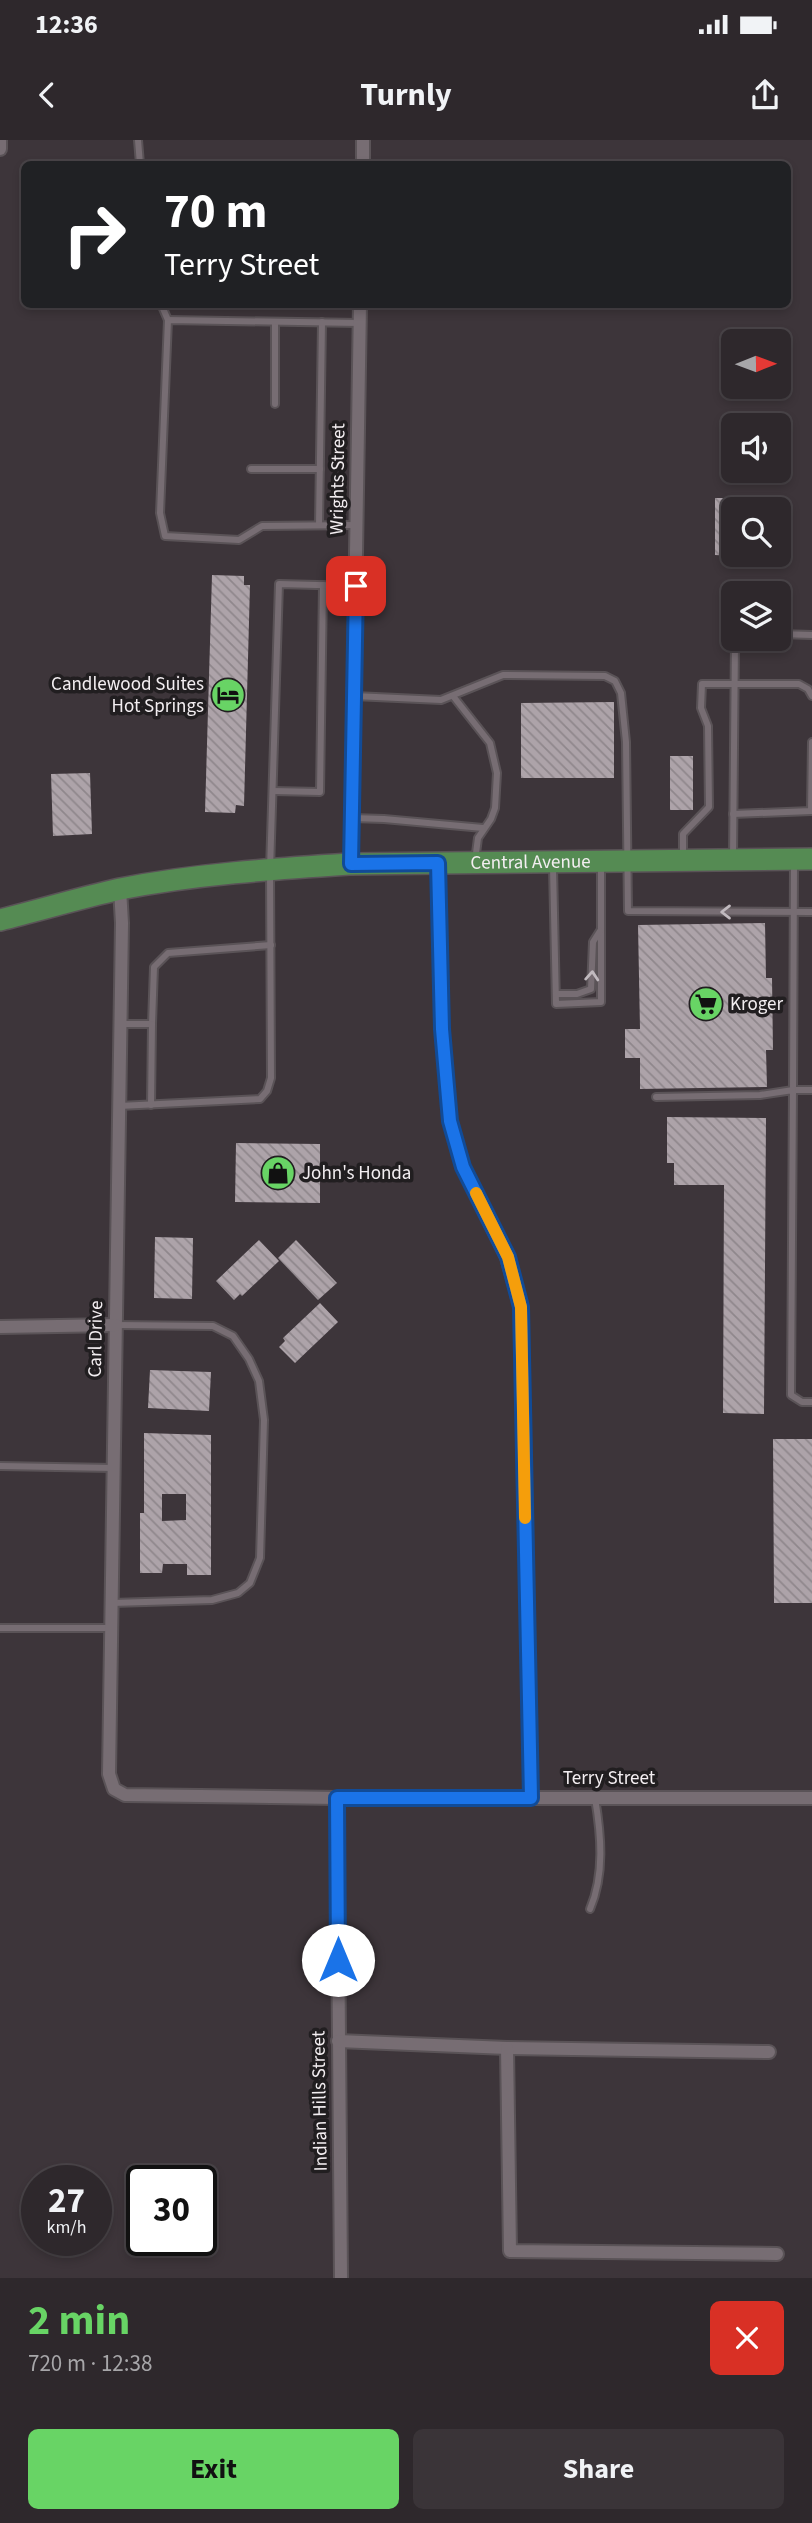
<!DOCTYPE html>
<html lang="en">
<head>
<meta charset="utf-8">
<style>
	:root { --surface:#2e282c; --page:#3a3438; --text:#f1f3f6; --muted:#a7a6a9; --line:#494448; --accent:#68d465 }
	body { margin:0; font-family:"Source Sans 3",sans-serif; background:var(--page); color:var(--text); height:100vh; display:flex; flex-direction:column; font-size:26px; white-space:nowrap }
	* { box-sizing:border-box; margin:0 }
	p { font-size:23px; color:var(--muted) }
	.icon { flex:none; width:38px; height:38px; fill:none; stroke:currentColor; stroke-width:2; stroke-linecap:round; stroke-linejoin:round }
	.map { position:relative; height:2138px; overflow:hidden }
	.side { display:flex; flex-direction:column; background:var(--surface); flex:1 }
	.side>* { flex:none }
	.hud { position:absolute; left:21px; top:21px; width:770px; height:147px; border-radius:10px; box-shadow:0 4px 10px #0003,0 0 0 2px var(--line); background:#202124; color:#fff; overflow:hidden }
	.needle { width:46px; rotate:89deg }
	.controls { position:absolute; left:721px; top:189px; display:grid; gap:14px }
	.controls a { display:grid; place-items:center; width:70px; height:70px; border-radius:10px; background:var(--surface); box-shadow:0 4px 10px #0003,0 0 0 2px var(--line); font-size:35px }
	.speed { position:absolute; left:21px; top:2025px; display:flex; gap:14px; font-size:35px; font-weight:700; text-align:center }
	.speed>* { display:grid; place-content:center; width:91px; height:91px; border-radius:50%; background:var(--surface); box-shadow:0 4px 10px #0003,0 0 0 2px var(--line); line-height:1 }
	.speed small { font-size:18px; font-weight:400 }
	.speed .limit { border:4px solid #111; border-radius:10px; background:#fff; color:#111 }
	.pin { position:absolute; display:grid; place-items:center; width:60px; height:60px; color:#fff; margin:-30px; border-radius:14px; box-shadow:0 4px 10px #0006 }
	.me { position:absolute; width:77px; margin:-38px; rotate:0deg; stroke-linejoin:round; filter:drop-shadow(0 0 5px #0008) }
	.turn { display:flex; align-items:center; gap:24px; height:147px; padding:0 28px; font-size:32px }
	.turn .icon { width:91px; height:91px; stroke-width:2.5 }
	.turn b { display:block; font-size:49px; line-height:60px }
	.round { display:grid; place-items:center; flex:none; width:74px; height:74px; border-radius:10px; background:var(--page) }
	.headline { display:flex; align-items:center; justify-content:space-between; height:119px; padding:0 28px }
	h1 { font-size:42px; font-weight:700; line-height:52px; color:var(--accent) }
	.button { display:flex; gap:14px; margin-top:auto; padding:14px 28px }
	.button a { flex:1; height:80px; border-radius:10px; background:var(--accent); color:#111; font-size:28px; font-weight:700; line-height:80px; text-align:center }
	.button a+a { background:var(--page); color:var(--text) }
	.status { display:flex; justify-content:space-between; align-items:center; height:49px; padding:0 35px; background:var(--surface); direction:ltr }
	.status svg { height:19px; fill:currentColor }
	header { display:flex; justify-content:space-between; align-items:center; height:91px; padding:0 28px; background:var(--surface); font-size:32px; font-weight:700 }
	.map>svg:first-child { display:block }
	.building { fill:url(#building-back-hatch); fill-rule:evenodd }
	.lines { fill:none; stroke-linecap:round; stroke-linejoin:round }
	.service-casing { stroke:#5a5357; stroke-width:10 }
	.minor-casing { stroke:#5a5357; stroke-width:16 }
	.primary-casing { stroke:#5a5357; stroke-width:24 }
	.service { stroke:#776d73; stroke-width:6 }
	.minor { stroke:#776d73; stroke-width:12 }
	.primary { stroke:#558b53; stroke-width:21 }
	.oneway { stroke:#c1babf }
	.route-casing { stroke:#114b97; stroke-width:18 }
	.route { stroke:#1a73e8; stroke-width:12 }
	.slow { stroke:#f59e0b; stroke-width:12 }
	.labels { text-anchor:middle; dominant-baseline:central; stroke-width:7; stroke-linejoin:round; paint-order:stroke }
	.street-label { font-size:19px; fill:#f3eef1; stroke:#211e20 }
	.poi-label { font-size:19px; fill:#f3eef1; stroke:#211e20; text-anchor:start }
</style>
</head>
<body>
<div class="status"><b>12:36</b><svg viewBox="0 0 49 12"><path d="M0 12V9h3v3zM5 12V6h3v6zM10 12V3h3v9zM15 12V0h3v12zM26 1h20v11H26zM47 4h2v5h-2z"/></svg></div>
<header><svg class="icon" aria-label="back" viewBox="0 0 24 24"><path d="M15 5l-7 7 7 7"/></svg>Turnly<svg class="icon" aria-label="share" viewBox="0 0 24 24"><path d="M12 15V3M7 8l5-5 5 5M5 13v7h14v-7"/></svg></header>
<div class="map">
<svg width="812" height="2138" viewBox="0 0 812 2138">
	<defs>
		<pattern id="building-back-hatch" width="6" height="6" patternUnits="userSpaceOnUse" patternTransform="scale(1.75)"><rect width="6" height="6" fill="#ada3a9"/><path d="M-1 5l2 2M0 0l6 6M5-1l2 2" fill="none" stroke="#8f878c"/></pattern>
	</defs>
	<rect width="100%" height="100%" fill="#3d353a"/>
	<g class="building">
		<polygon points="715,358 733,358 733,416 715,415"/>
		<polygon points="212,435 244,436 244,445 250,445 244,666 236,665 235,673 205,672"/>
		<polygon points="614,562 614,638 521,638 521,563"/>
		<rect x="670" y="616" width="23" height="54"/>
		<polygon points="90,633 92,694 53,696 51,634"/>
		<polygon points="765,783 766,838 772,838 773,910 766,910 767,947 640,949 640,918 625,918 625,889 640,889 638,785"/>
		<polygon points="667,977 766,978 764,1274 723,1273 724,1045 674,1045 674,1023 667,1023"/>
		<polygon points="236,1003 320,1004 320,1063 235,1062"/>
		<polygon points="155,1097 193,1098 192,1159 154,1158"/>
		<polygon points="259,1100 279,1121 242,1156 240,1154 234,1160 216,1141"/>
		<polygon points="296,1100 337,1143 318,1160 278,1118"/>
		<polygon points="320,1163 338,1182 295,1223 279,1207 285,1201 283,1198"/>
		<polygon points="150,1230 211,1232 209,1271 148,1268"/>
		<path d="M144 1293 211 1295V1435H187V1424H163L162 1433H140V1373H144ZM162 1354H186V1380L162 1381Z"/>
		<polygon points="773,1299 812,1299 812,1463 774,1463"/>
	</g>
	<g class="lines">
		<g class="service-casing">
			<g id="service">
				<polyline points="138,0 140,24"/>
				<polyline points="161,164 168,180"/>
				<polyline points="275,264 275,182"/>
				<polyline points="251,329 320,329"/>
				<polyline points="319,385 322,182"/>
				<polyline points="357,385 262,386 239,400 165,396 160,373 168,180 359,183"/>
				<polyline points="779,494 812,495"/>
				<polyline points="354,556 441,560 503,535 605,536 615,541 621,553 626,602 628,771 812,772"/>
				<polyline points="453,556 490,603 497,633 495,668 491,679 478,698 475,721"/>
				<polyline points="273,651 320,652 323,445"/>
				<polyline points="733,674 811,671 812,602"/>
				<polyline points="352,678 384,679 483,688"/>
				<polyline points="683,718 683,694 709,667 708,586 701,568 702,544 799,544 808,549 812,556"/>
				<polyline points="733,718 735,499"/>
				<polyline points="794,722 793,950 812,950"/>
				<polyline points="553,727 556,864 601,862 601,726"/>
				<polyline points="556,854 577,854 591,849 593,802 600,791"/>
				<polyline points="120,884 152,884 154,827 168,813 271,805"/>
				<polyline points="656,957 760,955 793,950 791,1255 802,1262 812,1262"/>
				<polyline points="151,965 152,884"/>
				<polyline points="119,966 260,959 267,951 271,938 270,730 279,444 355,446"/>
				<polyline points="0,1326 113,1328"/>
				<polyline points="112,1463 212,1460 238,1453 250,1443 260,1418 264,1280 259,1241 249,1219 233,1196 213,1186 116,1185"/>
				<polyline points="0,1488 110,1488"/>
				<path d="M590 1769C605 1734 601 1694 595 1658"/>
			</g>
		</g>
		<g class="minor-casing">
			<g id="minor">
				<polyline points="0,9 0,0"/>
				<polyline points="363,24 363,0"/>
				<polyline points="438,723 442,889 450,981 463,1027 507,1117 521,1167 531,1658"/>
				<polyline points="351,724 360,164"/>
				<polyline points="120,749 122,783 109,1634 114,1649 125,1655 337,1658 812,1658"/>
				<polyline points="0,1187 116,1185"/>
				<polyline points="337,1658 341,2138"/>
				<polyline points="338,1901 507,1908 769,1912"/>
				<polyline points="507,1908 510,2111 777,2114"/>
			</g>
		</g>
		<g class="primary-casing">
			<g id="primary">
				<path id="s1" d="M0 780C40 770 80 758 120 749 196 734 274 729 351 724L812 719"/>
			</g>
		</g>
		<use href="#service" class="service"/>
		<use href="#minor" class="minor"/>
		<use href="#primary" class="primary"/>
	</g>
	<defs><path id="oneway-chevron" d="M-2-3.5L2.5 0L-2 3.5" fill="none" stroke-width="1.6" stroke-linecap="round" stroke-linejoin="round" transform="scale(1.75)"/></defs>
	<g class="oneway">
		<use href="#oneway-chevron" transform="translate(726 772) rotate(-180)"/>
		<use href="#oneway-chevron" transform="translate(592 836) rotate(-86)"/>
	</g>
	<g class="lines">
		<g class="route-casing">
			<polyline id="route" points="338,1820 337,1658 531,1658 521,1167 508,1117 463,1027 450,981 442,889 438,723 351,724 356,446"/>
		</g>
		<use href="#route" class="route"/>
		<polyline class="slow" points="476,1053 508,1117 521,1167 525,1378"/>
	</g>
	<defs>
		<g id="hotel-disc" transform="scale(1.75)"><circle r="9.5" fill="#68d465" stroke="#211e20"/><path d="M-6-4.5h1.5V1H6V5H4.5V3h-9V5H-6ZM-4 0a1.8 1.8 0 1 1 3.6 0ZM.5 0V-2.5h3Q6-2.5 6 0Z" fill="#111"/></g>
		<g id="supermarket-disc" transform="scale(1.75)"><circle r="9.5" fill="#68d465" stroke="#211e20"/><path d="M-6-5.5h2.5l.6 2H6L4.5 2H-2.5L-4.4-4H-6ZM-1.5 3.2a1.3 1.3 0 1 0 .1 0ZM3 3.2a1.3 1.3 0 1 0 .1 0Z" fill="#111"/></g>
		<g id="shop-disc" transform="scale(1.75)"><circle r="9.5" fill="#68d465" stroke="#211e20"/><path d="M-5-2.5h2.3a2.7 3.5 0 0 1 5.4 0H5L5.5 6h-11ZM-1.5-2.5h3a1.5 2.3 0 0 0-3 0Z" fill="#111"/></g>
	</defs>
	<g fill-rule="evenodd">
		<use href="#hotel-disc" x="228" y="555"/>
		<use href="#supermarket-disc" x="706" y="864"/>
		<use href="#shop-disc" x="278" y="1033"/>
	</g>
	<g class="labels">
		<g class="street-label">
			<text transform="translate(338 339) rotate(-89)">Wrights Street</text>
			<text stroke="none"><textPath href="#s1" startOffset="536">Central Avenue</textPath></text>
			<text transform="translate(96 1199) rotate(-89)">Carl Drive</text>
			<text x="609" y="1638">Terry Street</text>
			<text transform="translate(320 1961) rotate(-91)">Indian Hills Street</text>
		</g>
		<g class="poi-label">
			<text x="204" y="544" text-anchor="end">Candlewood Suites<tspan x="204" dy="22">Hot Springs</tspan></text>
			<text x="730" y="864">Kroger</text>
			<text x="302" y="1033">John's Honda</text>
		</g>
	</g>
</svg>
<div class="controls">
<a><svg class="needle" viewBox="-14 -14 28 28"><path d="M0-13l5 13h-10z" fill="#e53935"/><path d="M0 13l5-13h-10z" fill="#a7a6a9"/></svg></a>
<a><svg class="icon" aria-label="sound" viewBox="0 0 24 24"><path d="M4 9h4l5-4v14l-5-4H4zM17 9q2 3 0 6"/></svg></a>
<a><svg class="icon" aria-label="search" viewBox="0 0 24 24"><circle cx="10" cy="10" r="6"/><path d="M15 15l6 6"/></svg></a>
<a><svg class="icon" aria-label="layers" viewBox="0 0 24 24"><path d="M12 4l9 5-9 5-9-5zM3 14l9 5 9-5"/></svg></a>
</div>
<div class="speed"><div>27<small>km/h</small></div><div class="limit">30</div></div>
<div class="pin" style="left:356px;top:446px;background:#d93025"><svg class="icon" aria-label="arrive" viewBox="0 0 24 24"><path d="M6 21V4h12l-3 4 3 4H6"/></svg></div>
<svg class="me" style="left:338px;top:1820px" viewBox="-20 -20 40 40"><circle r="19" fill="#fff"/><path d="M0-13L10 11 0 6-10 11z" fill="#1a73e8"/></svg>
<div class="hud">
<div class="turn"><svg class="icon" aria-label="right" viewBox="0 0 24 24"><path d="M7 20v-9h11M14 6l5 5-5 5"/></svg><div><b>70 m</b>Terry Street</div></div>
</div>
</div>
<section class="side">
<div class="headline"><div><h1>2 min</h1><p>720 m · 12:38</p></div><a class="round" style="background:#d93025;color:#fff"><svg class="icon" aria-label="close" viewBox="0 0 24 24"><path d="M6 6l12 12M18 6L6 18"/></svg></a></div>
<div class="button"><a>Exit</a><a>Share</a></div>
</section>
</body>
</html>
